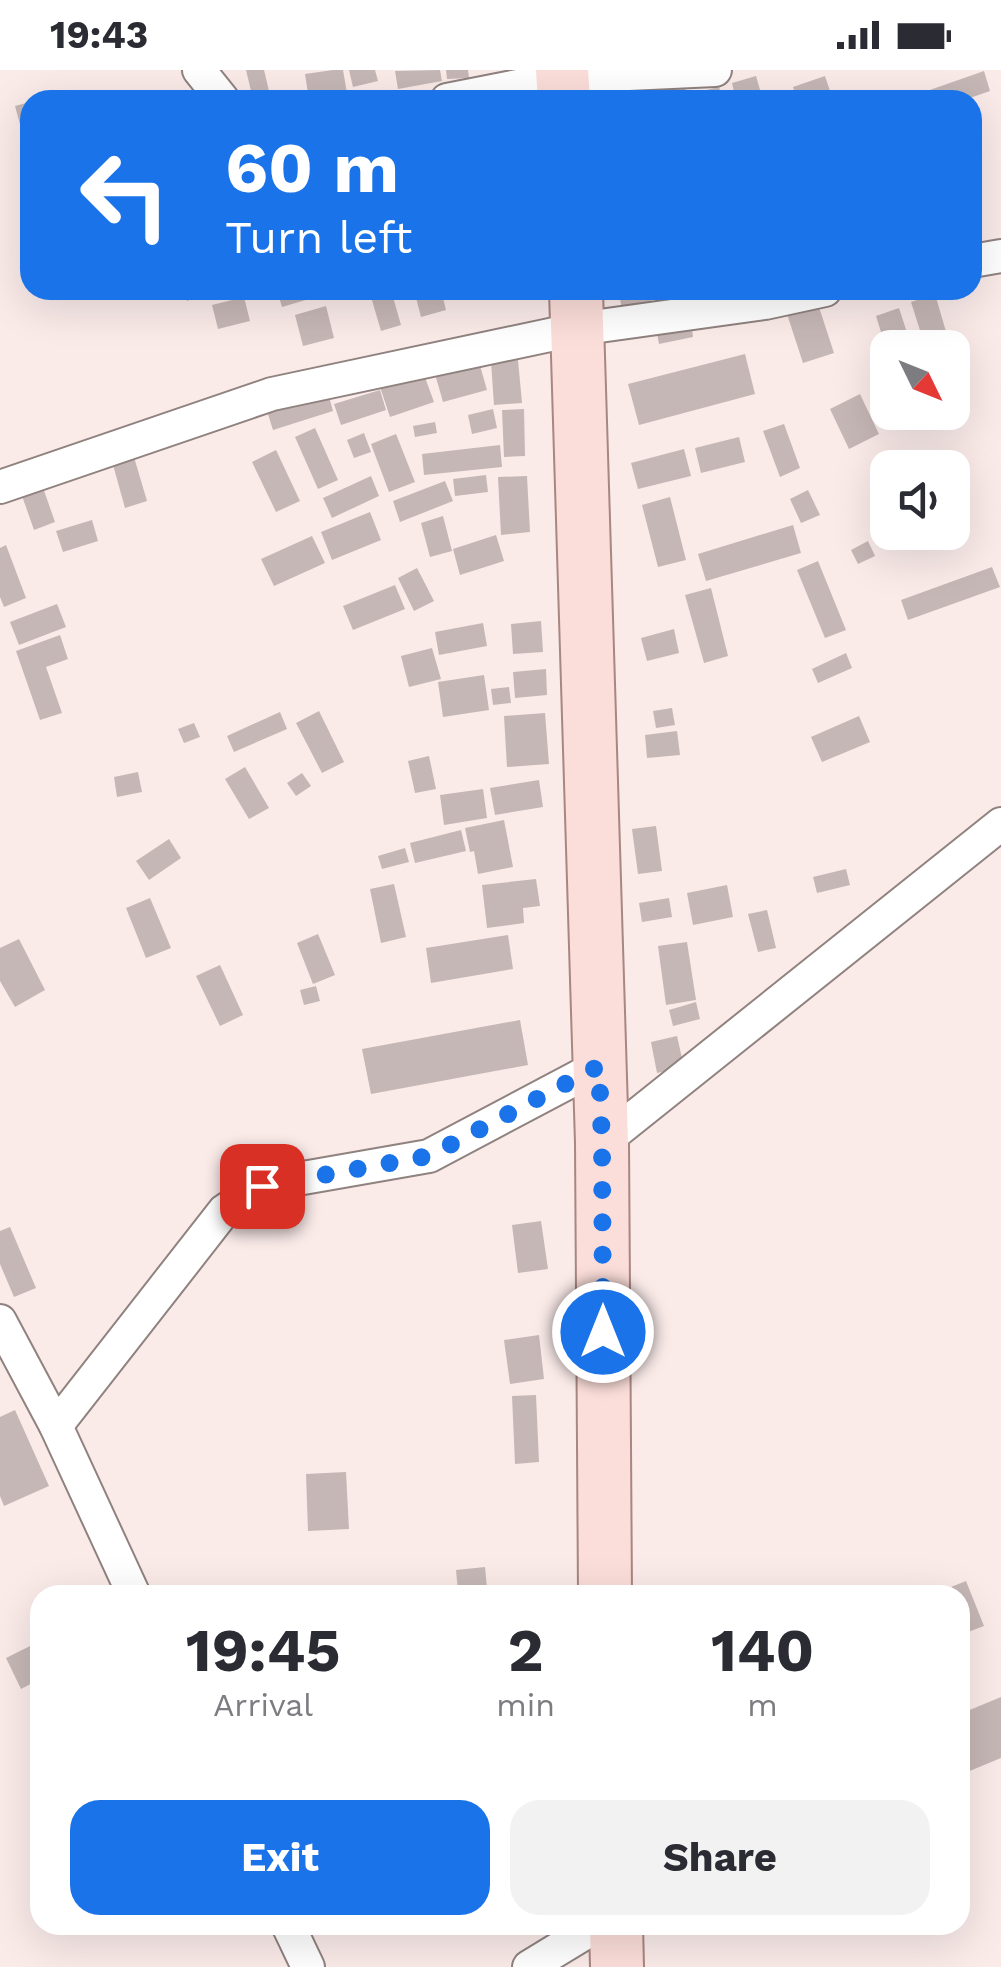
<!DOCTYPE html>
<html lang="en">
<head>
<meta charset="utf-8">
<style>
	:root { --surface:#fff; --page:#f2f2f3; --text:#2b2b33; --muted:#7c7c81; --accent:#1a73e8 }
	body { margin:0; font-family:"Work Sans",sans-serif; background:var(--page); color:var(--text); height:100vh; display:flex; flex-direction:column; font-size:38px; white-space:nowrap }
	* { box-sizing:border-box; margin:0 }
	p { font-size:32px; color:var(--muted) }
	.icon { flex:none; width:55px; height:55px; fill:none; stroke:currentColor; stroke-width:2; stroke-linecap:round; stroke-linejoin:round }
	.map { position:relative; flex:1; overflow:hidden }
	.side { position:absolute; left:30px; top:1515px; width:940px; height:350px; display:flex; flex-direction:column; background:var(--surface); border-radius:30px; box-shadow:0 10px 40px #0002 }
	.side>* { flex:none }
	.guide { position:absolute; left:20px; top:20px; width:962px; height:210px; border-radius:30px; box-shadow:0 10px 40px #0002; background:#1a73e8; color:#fff; overflow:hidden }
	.needle { width:65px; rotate:133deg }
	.buttons { position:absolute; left:870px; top:260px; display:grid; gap:20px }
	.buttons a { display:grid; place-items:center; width:100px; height:100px; border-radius:20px; background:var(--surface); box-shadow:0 10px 40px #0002; font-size:50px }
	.pin { position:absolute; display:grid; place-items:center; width:85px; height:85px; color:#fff; margin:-42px; border-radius:20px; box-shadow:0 5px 15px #0006 }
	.me { position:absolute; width:110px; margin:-55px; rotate:0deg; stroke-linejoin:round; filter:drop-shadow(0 0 8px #0008) }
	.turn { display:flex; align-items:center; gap:35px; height:210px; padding:0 40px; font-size:45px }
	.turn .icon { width:130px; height:130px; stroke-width:2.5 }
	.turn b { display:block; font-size:70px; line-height:85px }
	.eta { display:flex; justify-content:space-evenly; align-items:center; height:170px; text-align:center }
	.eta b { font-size:60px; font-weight:700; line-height:70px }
	.action { display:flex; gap:20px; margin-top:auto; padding:20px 40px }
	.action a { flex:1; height:115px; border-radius:30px; background:var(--accent); color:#fff; font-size:40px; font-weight:700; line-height:115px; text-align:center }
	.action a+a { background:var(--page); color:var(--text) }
	.status { display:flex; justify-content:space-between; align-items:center; height:70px; padding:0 50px; background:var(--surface); direction:ltr }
	.status svg { height:28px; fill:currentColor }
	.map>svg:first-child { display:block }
	.building { fill:#c5b7b5 }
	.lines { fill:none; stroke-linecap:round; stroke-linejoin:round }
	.minor-casing { stroke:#8f827f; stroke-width:36 }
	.primary-casing { stroke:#a88681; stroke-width:56 }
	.minor { stroke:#fff; stroke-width:32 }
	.primary { stroke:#fbddd9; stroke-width:52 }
	.route { stroke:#1a73e8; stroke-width:18; stroke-dasharray:0 32.4 }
</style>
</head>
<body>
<div class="status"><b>19:43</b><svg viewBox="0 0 49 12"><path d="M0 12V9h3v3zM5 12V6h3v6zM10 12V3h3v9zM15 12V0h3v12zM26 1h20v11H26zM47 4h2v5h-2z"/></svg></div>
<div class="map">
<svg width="1001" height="1897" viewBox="0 0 1001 1897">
	<rect width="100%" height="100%" fill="#faebe9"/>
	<g class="building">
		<polygon points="246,0 264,0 269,21 252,25"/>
		<polygon points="333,0 343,0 348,29 309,30 305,4"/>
		<polygon points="349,0 375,0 378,11 353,17"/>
		<polygon points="440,0 442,11 398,19 395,1"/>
		<polygon points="446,0 468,0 469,8 447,9"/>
		<polygon points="984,1 990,21 964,30 931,30 927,21"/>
		<polygon points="756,6 763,30 736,30 732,13"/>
		<polygon points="825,6 833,30 797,30 793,17"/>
		<polygon points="685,15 687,30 652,30 651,22"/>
		<polygon points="719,17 723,30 700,30 698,22"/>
		<polygon points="302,20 303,30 270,30 269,23"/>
		<polygon points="30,32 30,75 26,76 15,36"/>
		<polygon points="182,220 205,220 206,223 187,231"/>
		<polygon points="277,220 314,220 316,227 282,237"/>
		<polygon points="369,220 391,220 401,255 381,261"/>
		<polygon points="414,220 441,220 446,240 421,247"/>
		<polygon points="618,220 649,220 654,241 624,248"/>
		<polygon points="658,220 696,220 698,228 662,236"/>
		<polygon points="935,224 947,265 924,273 911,232"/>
		<polygon points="244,227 250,251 218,259 212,235"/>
		<polygon points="817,231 834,283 803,293 786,241"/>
		<polygon points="326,236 334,268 303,276 295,245"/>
		<polygon points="899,238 912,278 886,278 876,246"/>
		<polygon points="691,252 693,267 659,274 656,258"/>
		<polygon points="745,284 755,324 639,355 628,314"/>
		<polygon points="518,290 522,333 494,335 491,292"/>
		<polygon points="479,292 487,320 443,332 435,304"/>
		<polygon points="423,302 434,332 390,347 380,317"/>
		<polygon points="327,319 333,341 273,360 266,338"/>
		<polygon points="380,320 386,340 341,355 334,334"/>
		<polygon points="860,324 879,364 849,379 830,339"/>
		<polygon points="493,339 497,358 472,364 468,345"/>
		<polygon points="524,339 525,386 504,387 502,340"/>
		<polygon points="435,352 437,363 415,367 413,356"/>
		<polygon points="784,354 800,398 780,407 763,361"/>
		<polygon points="315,358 338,410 318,419 295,367"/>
		<polygon points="364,363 371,382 354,388 347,370"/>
		<polygon points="396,364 415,412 389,422 371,374"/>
		<polygon points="739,367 745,392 701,403 695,378"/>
		<polygon points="500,375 502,397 424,405 422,384"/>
		<polygon points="131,377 147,431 125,438 110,384"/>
		<polygon points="684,379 691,406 638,419 631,393"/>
		<polygon points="276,380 300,431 276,442 252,392"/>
		<polygon points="486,405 488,422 455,426 453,409"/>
		<polygon points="371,406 379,426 332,448 323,428"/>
		<polygon points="527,406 530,462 501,465 498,407"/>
		<polygon points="445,411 453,431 400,452 393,431"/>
		<polygon points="41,412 55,452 34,460 20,420"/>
		<polygon points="808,420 820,445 801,453 790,429"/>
		<polygon points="670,427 686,490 658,497 642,435"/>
		<polygon points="370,442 381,470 332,490 321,462"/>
		<polygon points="888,444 888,462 918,462 884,478 872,451"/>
		<polygon points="443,446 452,481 430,487 421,453"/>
		<polygon points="92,450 98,471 63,482 56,461"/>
		<polygon points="793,455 801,483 706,511 698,484"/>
		<polygon points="496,465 504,491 460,505 453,479"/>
		<polygon points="312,466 325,493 274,516 261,489"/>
		<polygon points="868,471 875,486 858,494 851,480"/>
		<polygon points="6,475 26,528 4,537 0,527 0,478"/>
		<polygon points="818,491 846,560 825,568 797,500"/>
		<polygon points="992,497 1000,517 908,550 901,530"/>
		<polygon points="417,498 434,531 414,541 398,508"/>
		<polygon points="395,515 405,539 353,560 343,536"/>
		<polygon points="711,518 728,586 704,593 685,525"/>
		<polygon points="57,534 66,557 19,575 10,552"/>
		<polygon points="541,551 543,582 513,584 511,554"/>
		<polygon points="483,553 487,576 439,585 435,562"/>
		<polygon points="674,559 679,583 647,591 641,568"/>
		<polygon points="60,565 68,589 46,597 62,643 40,650 16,581"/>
		<polygon points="432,578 441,609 409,617 401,586"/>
		<polygon points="846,583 852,598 818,613 812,599"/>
		<polygon points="546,599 547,625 515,628 513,602"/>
		<polygon points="484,605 489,640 443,647 438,612"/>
		<polygon points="509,617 511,633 493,635 491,619"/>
		<polygon points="672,638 675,655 656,658 653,641"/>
		<polygon points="319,641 344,692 322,703 296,653"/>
		<polygon points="280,642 287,659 234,682 227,666"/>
		<polygon points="545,643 549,694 507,697 504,646"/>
		<polygon points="859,646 870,672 822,692 811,667"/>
		<polygon points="194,653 200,667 184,673 178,659"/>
		<polygon points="677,661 680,685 647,688 645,665"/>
		<polygon points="429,686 436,719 415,723 408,691"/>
		<polygon points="245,697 269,738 249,749 225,709"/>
		<polygon points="138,702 142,722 117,727 114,707"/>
		<polygon points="302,703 311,716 296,726 287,713"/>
		<polygon points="539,710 543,737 495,745 490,718"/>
		<polygon points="483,719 487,748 444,755 440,725"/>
		<polygon points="504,750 513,797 478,804 474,781 470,782 465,758"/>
		<polygon points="656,756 662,801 638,804 632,759"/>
		<polygon points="461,760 466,781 415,793 410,773"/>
		<polygon points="169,769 181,788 149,810 136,791"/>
		<polygon points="405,778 409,792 382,799 378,786"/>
		<polygon points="846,799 850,815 817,823 813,807"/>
		<polygon points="536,809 540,836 523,838 524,853 487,858 482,815"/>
		<polygon points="394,814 406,867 381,873 370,819"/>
		<polygon points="727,815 733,847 693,855 687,823"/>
		<polygon points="150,828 171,878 146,888 126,838"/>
		<polygon points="669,828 672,847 642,852 639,833"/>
		<polygon points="767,840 776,878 758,882 748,844"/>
		<polygon points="318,864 335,905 313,914 297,873"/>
		<polygon points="508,865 513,899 431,913 426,878"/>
		<polygon points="19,869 45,920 15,937 0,911 0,878"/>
		<polygon points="687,872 696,930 666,935 658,876"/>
		<polygon points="220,895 243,945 220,956 196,906"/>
		<polygon points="316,916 320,931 304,935 300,920"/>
		<polygon points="696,932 700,949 673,956 669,940"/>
		<polygon points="520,950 528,995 371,1024 362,979"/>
		<polygon points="677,966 684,997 657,1003 651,972"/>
		<polygon points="541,1151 548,1199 518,1203 512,1155"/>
		<polygon points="10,1157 36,1218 14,1227 0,1194 0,1161"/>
		<polygon points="539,1265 544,1309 510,1314 504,1270"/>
		<polygon points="536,1325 539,1392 515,1394 512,1326"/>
		<polygon points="15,1340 49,1416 4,1436 0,1426 0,1347"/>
		<polygon points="346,1402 349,1459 308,1461 306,1404"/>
		<polygon points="485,1497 487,1518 458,1521 456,1500"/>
		<polygon points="966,1511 984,1556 960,1565 960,1525 931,1525"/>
		<polygon points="40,1571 40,1609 21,1619 6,1588"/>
		<polygon points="1001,1627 1001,1688 960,1705 960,1644"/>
	</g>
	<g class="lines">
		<g class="minor-casing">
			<g id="minor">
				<polyline points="199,0 223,30"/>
				<polyline points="447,30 563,7 715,0"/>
				<polyline points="972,191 1001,186"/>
				<polyline points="0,417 272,324 578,259 765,233 825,220"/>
				<polyline points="602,1073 1001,754"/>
				<polyline points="0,1251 56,1356 134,1525"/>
				<polyline points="56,1356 224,1141 263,1115 429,1086 599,996"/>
				<polyline points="288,1855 308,1897"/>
				<polyline points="529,1897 598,1855"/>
			</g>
		</g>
		<g class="primary-casing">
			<g id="primary">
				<polyline points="562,0 564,30"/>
				<polyline points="576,220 602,1073 605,1525"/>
				<polyline points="616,1855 617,1897"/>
			</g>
		</g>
		<use href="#minor" class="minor"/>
		<use href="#primary" class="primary"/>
	</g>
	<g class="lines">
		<polyline class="route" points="262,1116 429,1086 599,996 602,1073 603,1262"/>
	</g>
</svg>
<div class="buttons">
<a><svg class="needle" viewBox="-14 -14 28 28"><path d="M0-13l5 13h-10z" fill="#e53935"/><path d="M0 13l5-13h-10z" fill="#7c7c81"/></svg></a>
<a><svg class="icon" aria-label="sound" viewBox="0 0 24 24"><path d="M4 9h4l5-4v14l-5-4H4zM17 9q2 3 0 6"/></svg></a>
</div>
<div class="pin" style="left:262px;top:1116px;background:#d93025"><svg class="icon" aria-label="arrive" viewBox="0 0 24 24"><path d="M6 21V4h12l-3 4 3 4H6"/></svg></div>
<svg class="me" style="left:603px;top:1262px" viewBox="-20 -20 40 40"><circle r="17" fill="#1a73e8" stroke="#fff" stroke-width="3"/><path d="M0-11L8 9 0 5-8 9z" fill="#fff"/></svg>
<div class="guide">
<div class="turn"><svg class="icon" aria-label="left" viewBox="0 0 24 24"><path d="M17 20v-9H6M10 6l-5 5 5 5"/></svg><div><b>60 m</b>Turn left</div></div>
</div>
<section class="side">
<div class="eta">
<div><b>19:45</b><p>Arrival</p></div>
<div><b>2</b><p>min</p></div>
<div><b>140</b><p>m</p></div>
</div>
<div class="action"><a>Exit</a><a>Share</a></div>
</section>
</div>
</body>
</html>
